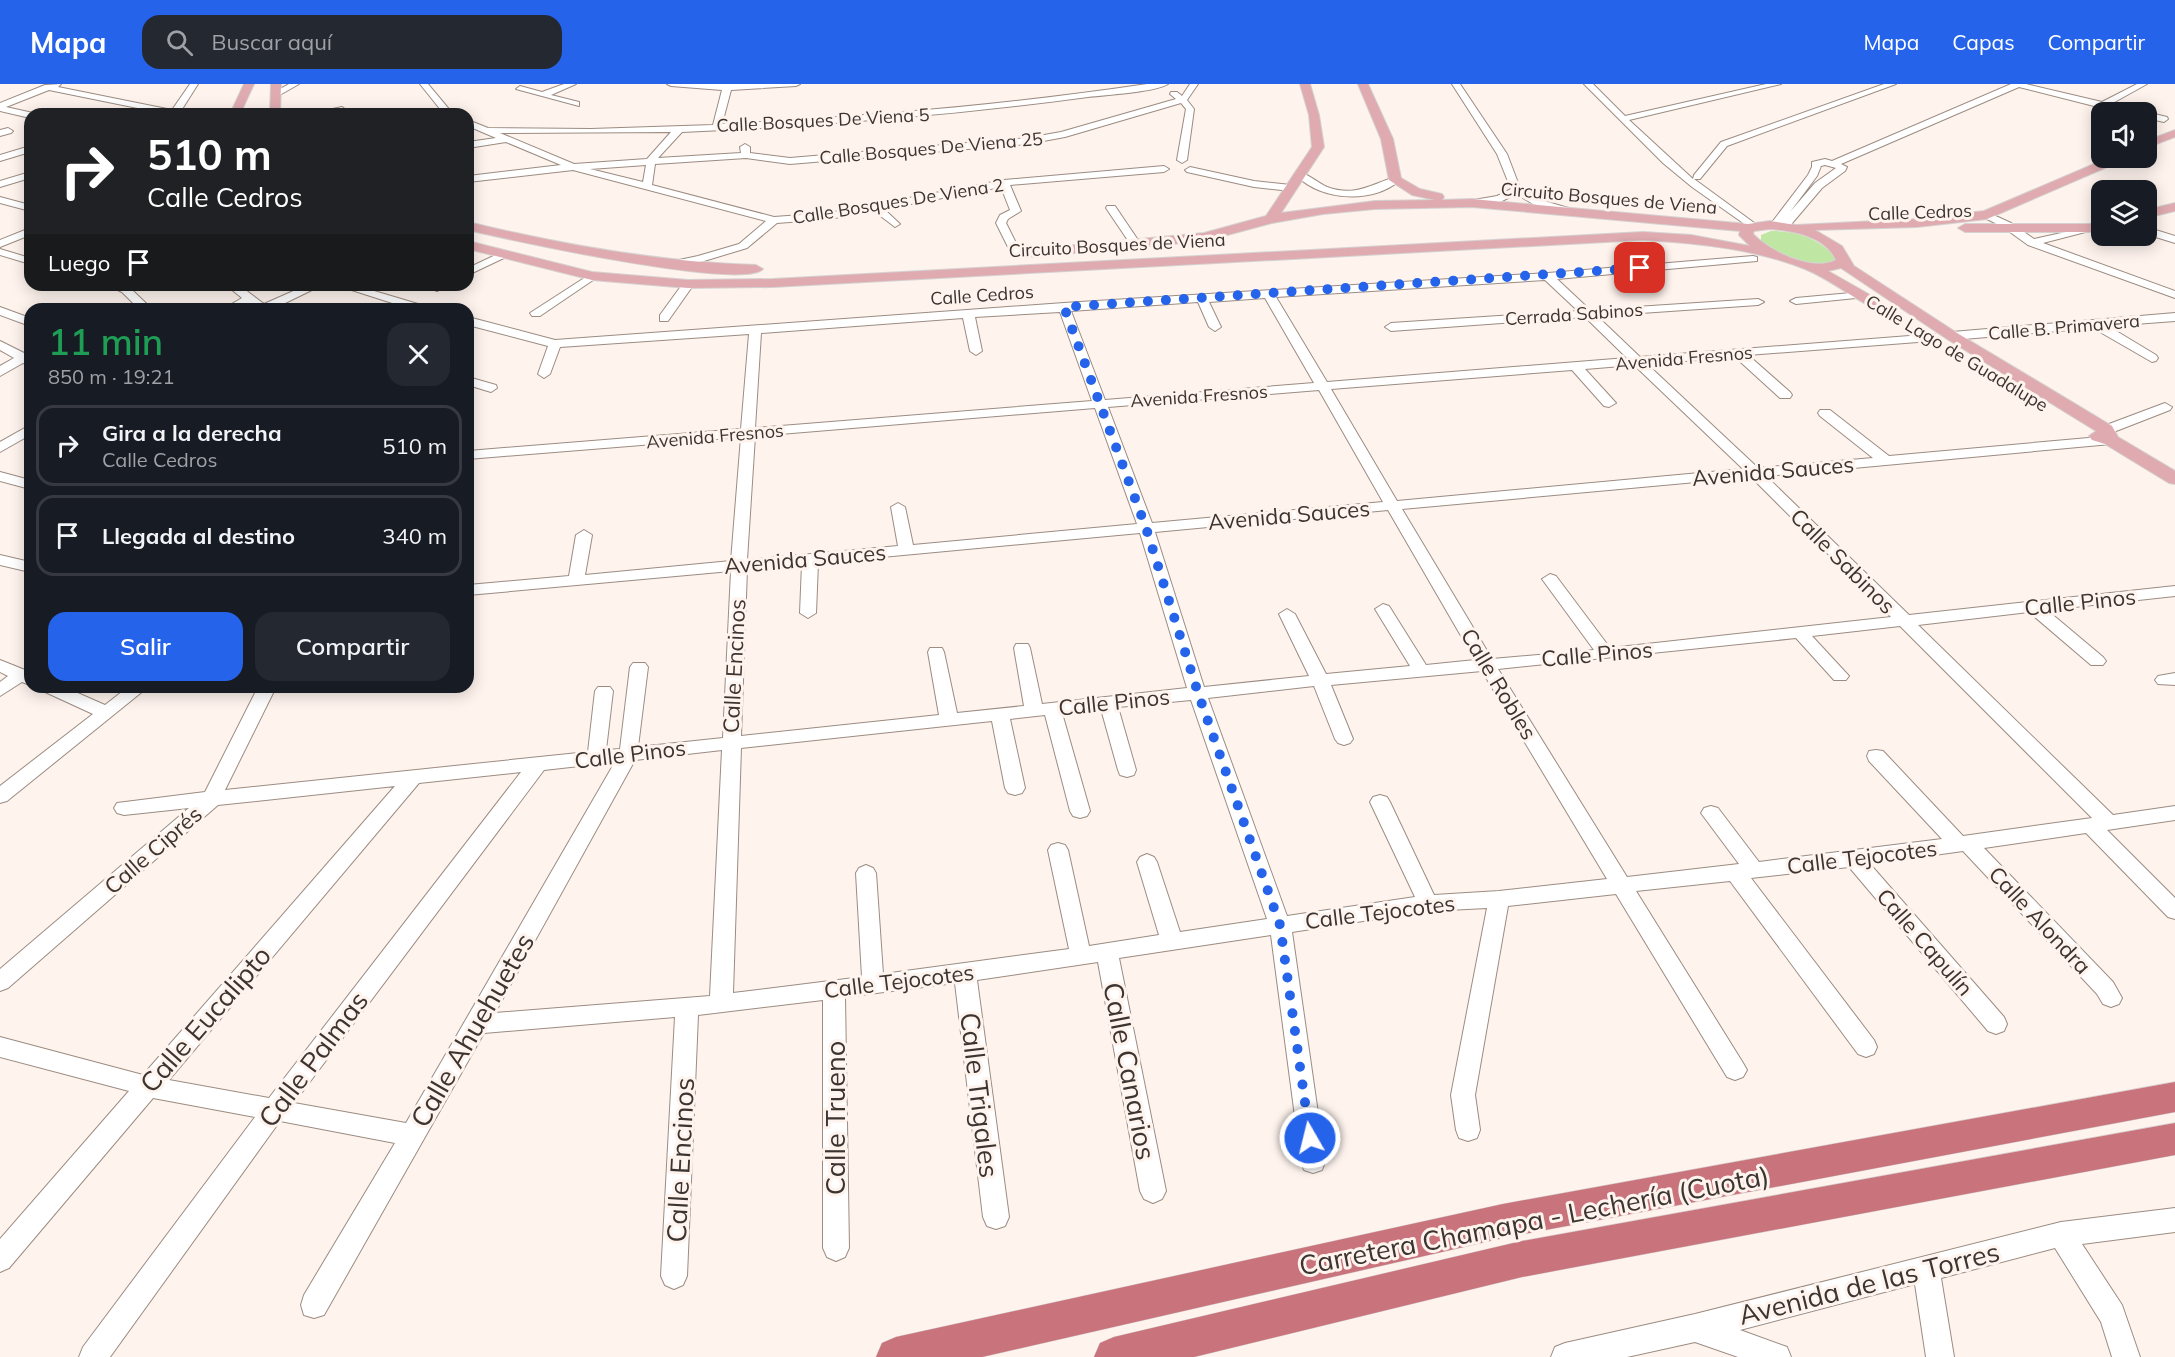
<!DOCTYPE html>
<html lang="es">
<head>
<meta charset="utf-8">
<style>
	:root { --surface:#171b24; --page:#242831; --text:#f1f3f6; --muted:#9ea1a6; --line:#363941; --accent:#2563eb }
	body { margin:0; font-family:Mulish,sans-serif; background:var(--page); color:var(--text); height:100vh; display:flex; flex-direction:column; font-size:22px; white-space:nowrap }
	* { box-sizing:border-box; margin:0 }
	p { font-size:20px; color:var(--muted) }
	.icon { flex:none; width:33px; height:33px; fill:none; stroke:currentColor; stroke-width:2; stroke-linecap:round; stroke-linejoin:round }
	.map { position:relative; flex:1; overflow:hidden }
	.panel { position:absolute; left:24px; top:219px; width:450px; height:390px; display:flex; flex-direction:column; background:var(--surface); border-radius:18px; box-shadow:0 3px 15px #0003 }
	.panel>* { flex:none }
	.guide { position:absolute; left:24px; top:24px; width:450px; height:183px; border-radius:18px; box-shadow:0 3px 15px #0003; background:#202124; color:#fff; overflow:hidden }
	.controls { position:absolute; left:2091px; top:18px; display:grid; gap:12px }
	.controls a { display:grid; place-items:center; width:66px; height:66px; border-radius:12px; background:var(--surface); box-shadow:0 3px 15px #0003; font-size:30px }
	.pin { position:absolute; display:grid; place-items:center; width:51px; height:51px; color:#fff; margin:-26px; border-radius:12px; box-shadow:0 3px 9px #0006 }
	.me { position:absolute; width:66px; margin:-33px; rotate:352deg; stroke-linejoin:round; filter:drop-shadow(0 0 4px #0008) }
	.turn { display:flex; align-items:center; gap:21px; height:126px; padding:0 24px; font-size:27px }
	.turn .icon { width:78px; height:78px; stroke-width:2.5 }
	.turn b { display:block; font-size:42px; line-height:51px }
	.then { display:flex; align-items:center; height:57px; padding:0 24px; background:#0003; gap:12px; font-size:22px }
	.round { display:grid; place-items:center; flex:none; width:63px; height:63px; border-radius:18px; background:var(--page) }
	.head { display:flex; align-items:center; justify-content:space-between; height:102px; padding:0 24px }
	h1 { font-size:36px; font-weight:600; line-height:45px; color:#1e9e55 }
	.primary-button { display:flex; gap:12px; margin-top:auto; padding:12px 24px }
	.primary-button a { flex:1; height:69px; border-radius:18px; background:var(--accent); color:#fff; font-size:24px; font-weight:600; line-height:69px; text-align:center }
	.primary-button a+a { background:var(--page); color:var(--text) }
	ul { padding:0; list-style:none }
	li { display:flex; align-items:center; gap:18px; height:81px; margin:0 12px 9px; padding:0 12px; border:3px solid var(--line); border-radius:18px }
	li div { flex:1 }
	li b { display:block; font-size:22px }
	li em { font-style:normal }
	header { display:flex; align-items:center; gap:36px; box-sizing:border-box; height:84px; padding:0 30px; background:var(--accent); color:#fff }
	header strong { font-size:28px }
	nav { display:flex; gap:33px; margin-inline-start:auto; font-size:21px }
	.search { width:420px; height:54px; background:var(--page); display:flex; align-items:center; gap:15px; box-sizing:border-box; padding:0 21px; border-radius:18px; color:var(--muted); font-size:22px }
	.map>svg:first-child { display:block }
	.green { fill:#bfe7a3 }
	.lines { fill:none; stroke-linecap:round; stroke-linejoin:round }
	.minor-casing { stroke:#9c8c82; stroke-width:2 }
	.major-casing { stroke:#d4d2d1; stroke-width:2 }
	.highway-casing { stroke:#d4d2d1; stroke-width:1 }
	.minor { fill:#fff; fill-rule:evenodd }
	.major { fill:#dfabb0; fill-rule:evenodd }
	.highway { fill:#c9737c; fill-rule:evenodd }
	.route { stroke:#2563eb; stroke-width:10; stroke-dasharray:0 18 }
	.labels { text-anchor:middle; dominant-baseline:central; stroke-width:6; stroke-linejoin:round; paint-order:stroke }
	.far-street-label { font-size:18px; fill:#3b3430; stroke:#fef3ed }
	.street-label { font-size:22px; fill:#3b3430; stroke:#fef3ed }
	.near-street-label { font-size:27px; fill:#3b3430; stroke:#fef3ed }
</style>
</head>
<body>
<header>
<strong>Mapa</strong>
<div class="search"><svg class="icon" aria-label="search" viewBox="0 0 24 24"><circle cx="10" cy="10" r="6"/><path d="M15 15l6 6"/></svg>Buscar aquí</div>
<nav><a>Mapa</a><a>Capas</a><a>Compartir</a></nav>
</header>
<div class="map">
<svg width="2175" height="1273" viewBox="0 0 2175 1273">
	<rect width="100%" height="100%" fill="#fef3ed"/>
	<path class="green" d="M1771 147C1798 147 1817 154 1836 173L1835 177C1805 185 1786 173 1761 159V151Z"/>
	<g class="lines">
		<g class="minor-casing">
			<g id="minor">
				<polygon points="61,0 58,3 172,26 190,0 198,0 179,30 167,30 49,6 6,23 33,29 30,30 30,34 0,27 0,19 45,1"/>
				<polygon points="289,0 299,0 278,12 271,10"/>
				<polygon points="420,0 428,0 453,30 444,30"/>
				<polygon points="564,0 576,0 551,11 579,18 579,22 516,5 520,2 542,8"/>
				<path d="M667 0H800L796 2 731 6 722 40C864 33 1006 21 1147 0H1168C1156 8 1105 11 1088 13 953 31 817 42 682 48L658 74 741 69 740 63 745 60 750 63V69L790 74 1027 54 1061 48 1176 15 1170 10 1171 8H1177L1182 12 1190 0H1198L1187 16 1194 25 1187 76 1182 79 1177 76 1186 25 1181 19 1065 53 1027 60 790 80 746 74 655 80 652 101 774 133 829 129 1004 96 1164 82 1169 85 1164 88 1010 101 1021 127 1008 135 1006 139 1022 171 1017 174 1012 171 996 139 1000 131 1010 126 1001 103 884 125 900 140 895 143 874 127 829 135 777 139 747 164 704 177 669 184 665 183V179L698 172 739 160 766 137 573 86 468 98V92L561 81 506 58 468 64V58L496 54 468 42V36L488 44 591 45 713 41 722 6 671 2ZM671 48 647 75 574 80 500 49ZM646 81 643 98 590 85Z"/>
				<polygon points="1452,0 1460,0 1507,70 1520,104 1541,116 1575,126 1575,130 1533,120 1516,110 1500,118 1468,121 1468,117 1497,112 1511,105 1497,70"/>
				<polygon points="1584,0 1593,0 1625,32 1766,0 1781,0 1629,36 1693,95 1694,91 1721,58 1884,0 1896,0 1727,62 1700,95 1694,95 1757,141 1758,143 1753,146 1692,103 1663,79"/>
				<path d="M2026 0 2102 18 2137 0H2147L2111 20 2138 26 2139 28 2102 24 2019 3 1841 80 1847 83 1845 87 1822 104 1788 144H1775L1770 141 1808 91 1812 83V78L1825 75 1832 77 2011 0ZM1825 81 1836 84 1815 99 1790 128 1817 92 1821 82Z"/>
				<polygon points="342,23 346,26 345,28 310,30"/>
				<polygon points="2145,28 2146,28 2167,33 2168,35 2164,38 2146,34"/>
				<polygon points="8,44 13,47 11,49 0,52 0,46"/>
				<polygon points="30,62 30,68 0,77 0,71"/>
				<polygon points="1190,83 1254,97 1291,101 1296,104 1291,107 1254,103 1187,88 1185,86"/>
				<polygon points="30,88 30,94 0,103 0,97"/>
				<path d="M1302 89C1311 92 1318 99 1327 103 1355 113 1370 101 1395 93L1400 96C1374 120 1321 117 1297 92Z"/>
				<polygon points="0,113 30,121 30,127 0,119"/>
				<polygon points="1107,122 1115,122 1140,159 1139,161 1131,161 1106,124"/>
				<polygon points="1987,128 2011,139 2034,155 2093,142 2093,146 2043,159 2175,207 2175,214 2028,161 2003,143 1983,133 1982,131"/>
				<polygon points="2146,143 2175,152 2175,159 2146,150"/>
				<polygon points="30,144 30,151 0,163 0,156"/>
				<polygon points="0,165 30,174 30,180 0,171"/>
				<polygon points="504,167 509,170 508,172 468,191 468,184"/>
				<path d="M1753 172 1757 173V177L1557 195 1590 226 1758 215 1764 218 1758 221 1597 232 1640 273 1935 250V256L1931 257 1748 271 1790 308 1792 311 1790 314H1780L1735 273 1647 280 1758 384 1873 374 1820 332 1818 329 1820 326H1830L1889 372 2111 352 2118 356 2111 360 1766 392 1909 531 2175 502V512L2047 526 2103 573 2106 577 2103 581H2091L2029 528 1918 541 2113 731 2175 722V736L2107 746 2175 814V835L2168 833 2086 749 1984 764 2113 898 2122 914 2119 920 2111 923 2103 920 2097 910 1963 767 1870 780 2004 933 2007 940 2004 947 1996 950 1988 947 1849 783 1751 794 1874 956 1877 963 1874 970 1866 973 1858 970 1730 797 1636 807 1743 979 1747 986 1743 993 1735 996 1727 993 1616 810 1508 822 1475 1011 1480 1046 1477 1054 1468 1057 1459 1054 1456 1046 1451 1011 1487 824 1428 827 1292 848 1325 1078 1322 1086 1313 1089 1304 1086 1301 1078 1271 851 1119 874 1166 1107 1162 1115 1153 1119 1144 1115 1140 1107 1098 878 977 896 1009 1133 1005 1142 996 1145 987 1142 983 1133 955 899 845 913 849 1164 845 1173 836 1177 827 1173 823 1164V916L698 931 687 1192 683 1201 674 1205 665 1201 661 1192 675 933 484 949 324 1231 314 1234 304 1231 301 1221 304 1211 395 1059 280 1037 110 1273H79L83 1263 255 1033 153 1014 9 1184 0 1188V1155L129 1007 0 973V953L143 991 395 702 218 721 8 904 0 907V885L189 724 124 731 117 729 114 724 117 719 205 708 258 603H276L225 706 588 668 595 607 598 603H610L613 607 606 666 620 665 630 583 633 579H645L648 583 638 663 723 654 731 487 468 511V501L569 492 576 451 584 446 592 451 585 491 731 477 741 353 468 375V367L741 345 749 250 560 263 550 290 544 294 538 290 548 262 468 241V233L555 256 1064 219 1548 189ZM1545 196 1578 227 1391 239 1385 243 1391 247 1585 233 1627 274 1327 298 1276 213ZM1265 214 1314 299 1105 316 1071 227 1198 218 1209 243 1215 247 1221 243 1209 218ZM1060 228 1092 317 755 344 761 249 963 234 970 267 976 271 982 267 975 233ZM1634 281 1743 385 1397 417 1331 305 1572 286 1604 322 1609 323 1616 319 1585 285ZM1319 306 1383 418 1152 439 1108 323ZM1095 324 1137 440 913 461 905 423 898 419 891 423 898 462 747 476 755 352ZM1751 393 1891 533 1610 564 1556 492 1550 490 1542 495 1594 566 1492 575 1402 425ZM1388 426 1475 576 1426 581 1389 522 1383 520 1375 525 1410 582 1326 590 1295 530 1287 525 1279 530 1309 592 1204 603 1155 448ZM1140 449 1187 604 1042 620 1030 564 1028 560H1016L1014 564 1024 622 957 629 944 568 942 564H930L928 568 939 631 741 652 747 485 802 480 800 529 808 534 816 529 818 479ZM1900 542 2092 734 1963 752 1883 667 1876 666 1869 667 1867 672 1869 677 1942 755 1759 778 1718 724 1711 722 1704 724 1701 729 1739 780 1627 793 1498 585 1796 554 1834 596H1846L1849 592 1812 552ZM1482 587 1607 795 1499 807 1434 811 1390 718 1387 713 1380 711 1373 713 1370 718 1415 813 1287 832 1208 614 1314 602 1335 655 1338 659 1344 661 1350 659 1353 655 1331 601ZM1191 616 1267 835 1180 848 1157 778 1154 773 1147 770 1140 773 1137 778 1159 851 1089 862 1068 766 1065 761 1058 759 1051 761 1048 766 1069 865 883 890 876 789 873 784 866 781 859 784 856 789 862 893 733 909 741 664 992 637 1005 704 1008 709 1015 711 1022 709 1025 704 1010 635 1045 631 1070 727 1073 732 1080 734 1087 732 1090 727 1062 629 1101 625 1118 686 1120 691 1127 693 1134 691 1136 686 1118 623ZM722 666 710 912 495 929 635 676ZM615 678 406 1039 294 1019 544 686ZM521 688 269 1014 169 996 419 699Z"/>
				<polygon points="592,189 596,190 596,194 540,232 532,232 530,229"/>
				<polygon points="688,197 694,200 668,237 660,237 660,231 684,198"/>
				<polygon points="107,201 130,204 152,225 139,225 122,208"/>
				<polygon points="226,201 239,201 264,220 307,201 322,201 273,225 256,225 249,220 238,225 223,225 242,214"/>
				<polygon points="336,201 354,201 428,223 430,225 411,225"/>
				<polygon points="434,201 448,201 437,207 431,204"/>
				<polygon points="1862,208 1868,211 1866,213 1796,220 1790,217 1796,214"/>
				<polygon points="0,223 30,234 30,242 0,231"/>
				<polygon points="2175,229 2175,237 2108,242 2156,271 2158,274 2156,277 2152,278 2093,244 1952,256 1946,252 1952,248"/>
				<polygon points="0,257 30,272 30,281 23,279 0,292 0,282 14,274 0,266"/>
				<polygon points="468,293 496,301 497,304 491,308 468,301"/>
				<polygon points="2165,319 2172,323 2170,326 2111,349 2101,349 2099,346 2101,343"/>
				<polygon points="30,341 30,351 0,368 0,358"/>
				<polygon points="0,388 30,396 30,405 0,397"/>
				<polygon points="0,471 30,478 30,488 0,481"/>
				<polygon points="0,576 30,588 30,601 22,598 0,612 0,598 8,592 0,588"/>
				<polygon points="2175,589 2175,601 2158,600 2155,596 2158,592"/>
				<polygon points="40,603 64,603 105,621 128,603 148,603 7,717 0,719 0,702 93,630 43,607"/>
				<polygon points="2175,1124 2175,1148 2082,1160 2122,1221 2140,1273 2112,1273 2101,1238 2055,1164 1941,1194 1954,1273 1926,1273 1915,1200 1740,1246 1787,1263 1791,1273 1738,1273 1695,1258 1627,1273 1551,1273 1555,1263 1565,1259 1695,1230 2061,1138"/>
			</g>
		</g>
		<g class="major-casing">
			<g id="major">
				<polygon points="244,0 254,0 240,30 230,30"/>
				<polygon points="271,0 281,0 280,30 270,30"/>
				<path d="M1300 0H1310L1319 31 1324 63 1281 129 1375 117 1435 116 1412 111 1389 96 1381 55 1358 0H1368L1393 55 1401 94 1420 105 1442 110 1444 113 1442 116 1472 115 1748 140 1770 137 1796 141 1917 135 1984 127 2108 74H2123L2121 77 1987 135 1917 143 1815 146 1842 162 1854 182 1957 249 2112 342 2118 353 2175 387V400L2169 399 2105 360 2092 356 2089 352 2096 347 1947 255 1841 184 1828 187 1879 216 1881 219 1879 222H1869C1848 210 1827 194 1805 185 1755 165 1697 159 1643 156L773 203 688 204 592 196 468 165V157L592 188 688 196 773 195 1643 148 1691 151 1750 162 1739 151 1740 147 1472 123 1375 125 1323 130 1272 139 1205 157 1032 173 1025 169 1032 165 1204 149 1266 132 1312 63 1309 31ZM1770 145C1793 147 1825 152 1836 176 1812 188 1771 168 1753 150L1754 147Z"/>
				<polygon points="2175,46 2175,53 2146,64 2146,57"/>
				<polygon points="2175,119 2175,127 2146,134 2146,126"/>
				<polygon points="2102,137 2102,145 2089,148 1965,148 1958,144 1965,140 2089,140"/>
				<path d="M468 138C563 161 658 178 756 181L763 185C742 207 506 155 468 146Z"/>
			</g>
		</g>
		<g class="highway-casing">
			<g id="highway">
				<polygon points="2175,998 2175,1028 1503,1154 982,1273 876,1273 882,1259 896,1253 1503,1120"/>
				<polygon points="2175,1039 2175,1071 1522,1193 1194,1273 1094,1273 1100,1259 1114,1253 1522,1157"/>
			</g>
		</g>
		<use href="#minor" class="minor"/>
		<use href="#major" class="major"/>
		<use href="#highway" class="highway"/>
	</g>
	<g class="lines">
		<polyline class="route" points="1310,1054 1280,841 1198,609 1146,444 1064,223 1640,184"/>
	</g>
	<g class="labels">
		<g class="far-street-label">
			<text transform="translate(823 36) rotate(-3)">Calle Bosques De Viena 5</text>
			<text transform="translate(931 64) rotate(-5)">Calle Bosques De Viena 25</text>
			<text transform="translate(1609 114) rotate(5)">Circuito Bosques de Viena</text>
			<text transform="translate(898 117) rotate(-9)">Calle Bosques De Viena 2</text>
			<text transform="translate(1920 128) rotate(-2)">Calle Cedros</text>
			<text transform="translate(1117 161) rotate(-3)">Circuito Bosques de Viena</text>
			<text transform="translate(982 211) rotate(-4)">Calle Cedros</text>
			<text transform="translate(1574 230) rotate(-4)">Cerrada Sabinos</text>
			<text transform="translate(2064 243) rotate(-5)">Calle B. Primavera</text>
			<text transform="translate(1957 269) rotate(31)">Calle Lago de Guadalupe</text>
			<text transform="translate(1684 274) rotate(-5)">Avenida Fresnos</text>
			<text transform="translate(1199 312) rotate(-4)">Avenida Fresnos</text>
			<text transform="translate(715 352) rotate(-5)">Avenida Fresnos</text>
		</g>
		<g class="street-label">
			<text transform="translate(1773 387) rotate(-5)">Avenida Sauces</text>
			<text transform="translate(1289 431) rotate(-5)">Avenida Sauces</text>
			<text transform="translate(805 475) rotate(-5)">Avenida Sauces</text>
			<text transform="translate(1843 477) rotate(45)">Calle Sabinos</text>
			<text transform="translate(2080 518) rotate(-6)">Calle Pinos</text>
			<text transform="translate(1597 570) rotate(-5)">Calle Pinos</text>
			<text transform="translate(734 582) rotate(-87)">Calle Encinos</text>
			<text transform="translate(1499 600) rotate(59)">Calle Robles</text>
			<text transform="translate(1114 618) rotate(-6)">Calle Pinos</text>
			<text transform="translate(630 670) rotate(-7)">Calle Pinos</text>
			<text transform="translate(153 766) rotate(-41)">Calle Ciprés</text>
			<text transform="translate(1862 773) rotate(-7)">Calle Tejocotes</text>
			<text transform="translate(1380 828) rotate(-7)">Calle Tejocotes</text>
			<text transform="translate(2040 836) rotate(47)">Calle Alondra</text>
			<text transform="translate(1925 858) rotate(49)">Calle Capulín</text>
			<text transform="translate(899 897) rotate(-7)">Calle Tejocotes</text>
		</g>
		<g class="near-street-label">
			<text transform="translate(205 935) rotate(-49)">Calle Eucalipto</text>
			<text transform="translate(472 946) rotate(-60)">Calle Ahuehuetes</text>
			<text transform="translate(313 975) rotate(-53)">Calle Palmas</text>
			<text transform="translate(1130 987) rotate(79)">Calle Canarios</text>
			<text transform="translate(980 1011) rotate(83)">Calle Trigales</text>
			<text transform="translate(835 1034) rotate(-90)">Calle Trueno</text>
			<text transform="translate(680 1076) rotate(-87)">Calle Encinos</text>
			<text transform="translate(1534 1136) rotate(-11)">Carretera Chamapa - Lechería (Cuota)</text>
			<text transform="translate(1869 1199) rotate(-14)">Avenida de las Torres</text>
		</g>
	</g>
</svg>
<div class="controls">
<a><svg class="icon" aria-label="sound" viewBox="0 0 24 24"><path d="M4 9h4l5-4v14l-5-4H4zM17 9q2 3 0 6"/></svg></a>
<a><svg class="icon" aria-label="layers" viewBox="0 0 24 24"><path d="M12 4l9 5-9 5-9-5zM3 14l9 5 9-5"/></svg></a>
</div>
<div class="pin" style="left:1640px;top:184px;background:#d93025"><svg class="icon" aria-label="arrive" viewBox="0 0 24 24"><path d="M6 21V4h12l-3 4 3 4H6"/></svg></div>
<svg class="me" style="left:1310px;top:1054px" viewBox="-20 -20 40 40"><circle r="17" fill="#2563eb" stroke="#fff" stroke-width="3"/><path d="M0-11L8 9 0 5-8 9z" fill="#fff"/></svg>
<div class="guide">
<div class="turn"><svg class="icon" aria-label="right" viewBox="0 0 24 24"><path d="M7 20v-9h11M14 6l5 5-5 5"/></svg><div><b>510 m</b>Calle Cedros</div></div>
<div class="then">Luego<svg class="icon" aria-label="arrive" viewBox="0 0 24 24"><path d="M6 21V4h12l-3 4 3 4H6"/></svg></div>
</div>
<section class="panel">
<div class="head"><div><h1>11 min</h1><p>850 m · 19:21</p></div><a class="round"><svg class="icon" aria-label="close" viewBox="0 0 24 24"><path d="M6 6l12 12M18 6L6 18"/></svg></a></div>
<ul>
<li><svg class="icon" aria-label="right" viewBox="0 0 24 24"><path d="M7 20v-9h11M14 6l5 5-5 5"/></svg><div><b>Gira a la derecha</b><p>Calle Cedros</p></div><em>510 m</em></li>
<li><svg class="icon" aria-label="arrive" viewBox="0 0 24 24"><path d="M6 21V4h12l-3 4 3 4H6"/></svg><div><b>Llegada al destino</b></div><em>340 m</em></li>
</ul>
<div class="primary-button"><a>Salir</a><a>Compartir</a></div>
</section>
</div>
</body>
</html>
